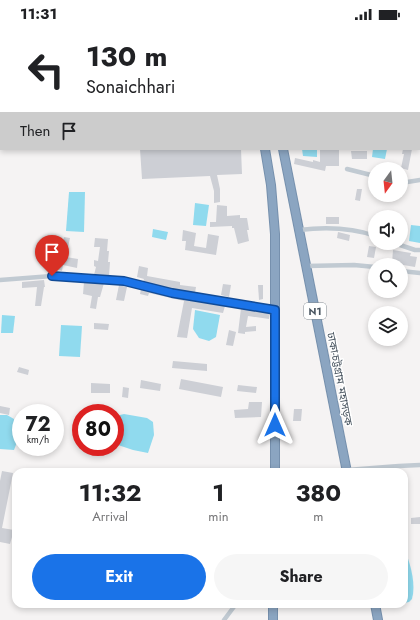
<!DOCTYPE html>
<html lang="en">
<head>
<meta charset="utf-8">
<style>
	:root { --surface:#fff; --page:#f6f6f6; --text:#202124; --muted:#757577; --accent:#1a73e8 }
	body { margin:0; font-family:Jost,"Noto Sans Bengali",sans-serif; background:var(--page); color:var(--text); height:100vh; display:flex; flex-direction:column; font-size:15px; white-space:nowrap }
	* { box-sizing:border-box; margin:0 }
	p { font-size:13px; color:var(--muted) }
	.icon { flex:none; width:22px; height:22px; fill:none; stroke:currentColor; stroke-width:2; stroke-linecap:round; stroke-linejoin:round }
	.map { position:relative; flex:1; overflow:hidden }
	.side { position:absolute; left:12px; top:440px; width:396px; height:140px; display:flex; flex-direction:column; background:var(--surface); border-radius:12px; box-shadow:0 2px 6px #0003 }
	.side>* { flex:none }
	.guide { position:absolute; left:0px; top:0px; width:420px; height:122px; box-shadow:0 2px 6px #0003; background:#fff; color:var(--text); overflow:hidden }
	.needle { width:26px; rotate:195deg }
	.fabs { position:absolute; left:368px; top:134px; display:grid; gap:8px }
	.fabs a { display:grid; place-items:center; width:40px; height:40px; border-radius:50%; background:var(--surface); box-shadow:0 2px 6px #0003; font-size:20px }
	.speed { position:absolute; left:12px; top:376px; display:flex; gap:8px; font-size:20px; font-weight:700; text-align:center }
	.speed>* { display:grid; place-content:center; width:52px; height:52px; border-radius:50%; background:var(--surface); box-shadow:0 2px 6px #0003; line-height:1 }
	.speed small { font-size:10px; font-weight:400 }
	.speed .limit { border:6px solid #d22; background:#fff; color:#111 }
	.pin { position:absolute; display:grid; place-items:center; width:34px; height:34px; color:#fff; margin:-41px -17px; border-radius:50% 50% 50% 0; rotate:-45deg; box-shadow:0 0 4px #0007 }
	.pin .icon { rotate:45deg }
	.me { position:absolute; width:44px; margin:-22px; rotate:0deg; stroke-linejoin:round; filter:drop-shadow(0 0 3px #0008) }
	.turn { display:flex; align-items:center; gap:14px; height:84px; padding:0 20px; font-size:18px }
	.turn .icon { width:52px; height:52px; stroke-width:2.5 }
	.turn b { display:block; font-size:28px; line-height:34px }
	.then { display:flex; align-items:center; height:38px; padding:0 20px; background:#0003; gap:8px; font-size:15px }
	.eta { display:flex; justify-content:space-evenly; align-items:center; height:68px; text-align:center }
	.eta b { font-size:24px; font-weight:700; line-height:28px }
	.button { display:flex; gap:8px; margin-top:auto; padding:8px 20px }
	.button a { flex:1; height:46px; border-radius:24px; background:var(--accent); color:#fff; font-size:16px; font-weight:700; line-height:46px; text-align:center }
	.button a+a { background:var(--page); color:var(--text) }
	.status { display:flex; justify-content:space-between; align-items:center; height:28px; padding:0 20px; background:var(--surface); direction:ltr }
	.status svg { height:11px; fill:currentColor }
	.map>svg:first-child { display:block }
	.water { fill:#90daee }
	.building { fill:#cdcfd5 }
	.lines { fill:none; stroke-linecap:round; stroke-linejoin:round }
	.highway-casing { stroke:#7690ad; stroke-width:10 }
	.street { stroke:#c1cad2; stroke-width:4.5 }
	.highway { stroke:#8ba5c1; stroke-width:8 }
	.route-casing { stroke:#114b97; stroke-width:10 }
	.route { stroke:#1a73e8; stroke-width:7 }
	.labels { text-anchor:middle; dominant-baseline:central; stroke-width:3; stroke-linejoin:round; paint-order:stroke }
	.shield { fill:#fff; stroke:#808990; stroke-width:1 }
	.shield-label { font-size:10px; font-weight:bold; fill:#4a5661 }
	.street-label { font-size:11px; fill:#4a5661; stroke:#fff }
</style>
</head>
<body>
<div class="status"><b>11:31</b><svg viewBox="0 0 49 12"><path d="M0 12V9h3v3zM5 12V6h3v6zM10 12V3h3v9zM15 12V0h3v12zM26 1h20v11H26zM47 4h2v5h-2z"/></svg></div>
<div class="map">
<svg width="420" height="592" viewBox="0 0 420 592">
	<rect width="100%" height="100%" fill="#f5f3f3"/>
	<g class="water">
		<polygon points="302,121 317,121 317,129 303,128"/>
		<polygon points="373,121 387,121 385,131 372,129"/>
		<polygon points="69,164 85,164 84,204 66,203"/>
		<polygon points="195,175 209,177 206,198 193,197"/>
		<polygon points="411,197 420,198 420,215 409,213"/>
		<polygon points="153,201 168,204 166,212 152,209"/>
		<polygon points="195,282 220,287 216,309 209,313 199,310 193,301"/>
		<polygon points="2,287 15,288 13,305 1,305"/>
		<polygon points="61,297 82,298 80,329 59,328"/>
		<polygon points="124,386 147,390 153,394 154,407 148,425 133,422 118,417 119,391 120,387"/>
		<polygon points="0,387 7,387 14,391 17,414 14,422 0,421"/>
		<path d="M404 524 406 525C411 538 416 557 412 571L409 574 404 575Z"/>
	</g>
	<g class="building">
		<polygon points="140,121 241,121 242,146 217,147 220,161 220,174 214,175 214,163 210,148 142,151"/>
		<polygon points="328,121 339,121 339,138 326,138 325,143 294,136 295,130 313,134 313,132 320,134 320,122 328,122"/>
		<polygon points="403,121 412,121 408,142 401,140 404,126 402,126"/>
		<polygon points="351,123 367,123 367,131 352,131"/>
		<polygon points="357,161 362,161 360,173 355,172"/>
		<polygon points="217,177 227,178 227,188 240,187 240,190 247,190 249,202 247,202 249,213 238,216 234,200 232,200 232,198 210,199 210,194 216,194"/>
		<rect x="326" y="189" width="13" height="7"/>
		<polygon points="183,202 196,205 194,218 206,220 208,206 219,208 216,227 185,222 186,213 182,213"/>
		<polygon points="338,204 350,207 349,213 337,210"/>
		<polygon points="64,209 70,210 66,229 78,231 77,240 63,237 62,243 56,241 58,227 60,228"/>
		<polygon points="95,210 108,211 107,223 109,223 108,234 110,234 109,248 94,247 96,239 94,238 94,232 98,233 100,219 94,219"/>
		<polygon points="369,218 376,219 374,230 367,229"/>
		<polygon points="393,222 411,225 410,228 417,229 415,239 392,235"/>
		<polygon points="139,238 148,240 147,248 180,254 180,257 196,259 195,265 173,261 143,254 144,251 137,249"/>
		<polygon points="44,252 45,259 44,259 41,278 35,278 37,259 22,260 22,254"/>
		<polygon points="84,254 104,255 100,269 98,269 96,281 90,280 92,268 83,266"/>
		<polygon points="223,256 231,257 229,269 221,267"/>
		<polygon points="119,257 127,259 124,273 116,272"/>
		<polygon points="258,257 263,257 263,271 259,272"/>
		<polygon points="141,261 171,269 225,278 223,285 192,280 187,310 177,309 184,273 149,265 148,268 140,266"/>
		<polygon points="241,280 270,285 269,291 248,288 246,299 256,298 256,303 245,304 245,306 238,305"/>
		<polygon points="94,295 109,296 108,302 94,301"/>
		<polygon points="229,302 236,304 233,318 226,317"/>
		<polygon points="173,333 207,336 207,343 172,340"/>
		<polygon points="19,339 29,342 28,347 17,344"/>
		<polygon points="181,351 223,359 221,369 179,361"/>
		<polygon points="141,352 161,356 160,363 140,360"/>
		<polygon points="91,355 110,356 110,365 91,365"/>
		<polygon points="238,357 257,359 256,365 237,363"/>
		<polygon points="123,359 129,360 128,370 122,369"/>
		<polygon points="249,374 262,374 261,389 235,390 234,382 248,381"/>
		<polygon points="0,378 10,380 9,387 0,385"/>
		<polygon points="294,381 302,381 301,393 293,393"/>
		<polygon points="2,443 13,445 2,500 14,502 10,516 0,514 0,453"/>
		<polygon points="420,489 420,496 411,496 411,490"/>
	</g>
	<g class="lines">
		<g class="highway-casing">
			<g id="highway">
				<polyline points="245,0 245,1"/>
				<polyline points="260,0 260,1"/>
				<polyline points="265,121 271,157 275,206 275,444"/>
				<polyline points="283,121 347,444"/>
				<polyline points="273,576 273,592"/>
				<polyline points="375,576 378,592"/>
			</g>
		</g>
		<g class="street">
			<polyline points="347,141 375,148"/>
			<polyline points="401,155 420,152"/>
			<path d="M299 202C325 199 350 199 375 208"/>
			<polyline points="394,215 415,222 420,222"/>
			<polyline points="306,238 354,237 375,239"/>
			<polyline points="401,243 420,245"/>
			<polyline points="0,252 52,248 124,253 172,265 275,281"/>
			<polyline points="347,442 399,438 420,437"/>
			<polyline points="224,592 236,576"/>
		</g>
		<use href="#highway" class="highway"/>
	</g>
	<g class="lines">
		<g class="route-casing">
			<polyline id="route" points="52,248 124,253 172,265 275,282 275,397"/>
		</g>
		<use href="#route" class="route"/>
	</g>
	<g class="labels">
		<rect class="shield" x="304" y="275" width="22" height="16" rx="3"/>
		<g class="shield-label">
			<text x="315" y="283">N1</text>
		</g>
		<g class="street-label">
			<text transform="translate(340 351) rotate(79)">ঢাকা-চট্টগ্রাম মহাসড়ক</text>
		</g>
	</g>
</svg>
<div class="fabs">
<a><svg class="needle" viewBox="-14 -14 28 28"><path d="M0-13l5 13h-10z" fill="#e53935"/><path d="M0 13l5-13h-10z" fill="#757577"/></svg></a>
<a><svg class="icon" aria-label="sound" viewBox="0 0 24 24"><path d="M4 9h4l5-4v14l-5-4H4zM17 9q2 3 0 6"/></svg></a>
<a><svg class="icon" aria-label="search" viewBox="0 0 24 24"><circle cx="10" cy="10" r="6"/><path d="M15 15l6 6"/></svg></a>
<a><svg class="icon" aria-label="layers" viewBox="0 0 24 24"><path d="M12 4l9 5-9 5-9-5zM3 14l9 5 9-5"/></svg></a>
</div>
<div class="speed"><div>72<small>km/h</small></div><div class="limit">80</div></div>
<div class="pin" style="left:52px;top:248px;background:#d93025"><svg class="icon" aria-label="arrive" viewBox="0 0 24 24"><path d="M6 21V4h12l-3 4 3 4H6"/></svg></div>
<svg class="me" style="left:275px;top:397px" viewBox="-20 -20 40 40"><path d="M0-17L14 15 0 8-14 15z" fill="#1a73e8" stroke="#fff" stroke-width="4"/></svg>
<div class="guide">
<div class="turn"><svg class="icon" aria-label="left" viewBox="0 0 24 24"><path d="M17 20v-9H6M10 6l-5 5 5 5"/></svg><div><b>130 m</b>Sonaichhari</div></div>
<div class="then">Then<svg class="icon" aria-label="arrive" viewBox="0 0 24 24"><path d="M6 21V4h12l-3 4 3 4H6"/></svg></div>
</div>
<section class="side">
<div class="eta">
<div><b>11:32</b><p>Arrival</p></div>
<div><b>1</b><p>min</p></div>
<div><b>380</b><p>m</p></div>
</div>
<div class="button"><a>Exit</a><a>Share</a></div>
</section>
</div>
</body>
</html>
